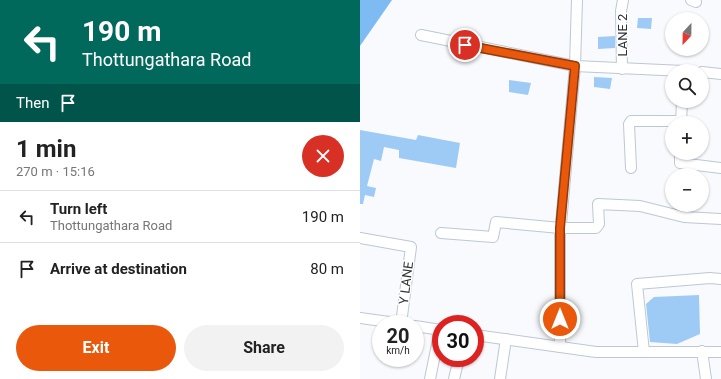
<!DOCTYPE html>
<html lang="en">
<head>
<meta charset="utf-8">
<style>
	:root { --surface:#fff; --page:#f2f2f2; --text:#222; --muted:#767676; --line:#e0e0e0; --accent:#ea580c }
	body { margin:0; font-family:Roboto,sans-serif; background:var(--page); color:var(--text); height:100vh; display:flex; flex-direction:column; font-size:15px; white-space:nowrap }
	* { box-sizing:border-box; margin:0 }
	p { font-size:13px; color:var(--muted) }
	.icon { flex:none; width:22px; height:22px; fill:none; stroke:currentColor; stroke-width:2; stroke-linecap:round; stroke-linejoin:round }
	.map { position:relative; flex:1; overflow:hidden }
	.sheet { display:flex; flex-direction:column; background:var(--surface); width:360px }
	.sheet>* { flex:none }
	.top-card { background:#00695c; color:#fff; overflow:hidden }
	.needle { width:26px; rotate:202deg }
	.tools { position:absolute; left:305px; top:12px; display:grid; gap:8px }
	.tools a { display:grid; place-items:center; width:44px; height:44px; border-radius:50%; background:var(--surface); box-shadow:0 1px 3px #0004; font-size:20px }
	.speed { position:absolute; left:12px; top:315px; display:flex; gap:8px; font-size:20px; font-weight:700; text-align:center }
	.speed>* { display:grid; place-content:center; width:52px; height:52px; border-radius:50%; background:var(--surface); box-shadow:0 1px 3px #0004; line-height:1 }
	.speed small { font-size:10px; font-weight:400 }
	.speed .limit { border:6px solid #d22; background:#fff; color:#111 }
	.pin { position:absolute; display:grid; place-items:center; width:34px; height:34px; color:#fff; margin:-17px; border:2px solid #fff; border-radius:50%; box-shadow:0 1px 4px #0007 }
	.me { position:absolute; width:44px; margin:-22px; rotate:0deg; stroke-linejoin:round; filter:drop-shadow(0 0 3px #0008) }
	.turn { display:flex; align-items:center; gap:14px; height:84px; padding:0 16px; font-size:18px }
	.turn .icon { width:52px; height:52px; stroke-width:2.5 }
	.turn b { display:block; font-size:28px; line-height:34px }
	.then { display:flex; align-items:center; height:38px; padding:0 16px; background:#0003; gap:8px; font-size:15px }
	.round { display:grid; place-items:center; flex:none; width:42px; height:42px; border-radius:21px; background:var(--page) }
	.headline { display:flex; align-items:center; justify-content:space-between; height:68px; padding:0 16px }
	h1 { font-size:24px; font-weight:700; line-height:30px }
	.cta { display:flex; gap:8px; margin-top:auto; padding:8px 16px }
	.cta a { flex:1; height:46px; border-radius:24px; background:var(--accent); color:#fff; font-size:16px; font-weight:700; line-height:46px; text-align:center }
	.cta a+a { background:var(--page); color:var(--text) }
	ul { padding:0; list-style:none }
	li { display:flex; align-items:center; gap:12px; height:52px; padding:0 16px; border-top:1px solid var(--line) }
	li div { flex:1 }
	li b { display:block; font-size:15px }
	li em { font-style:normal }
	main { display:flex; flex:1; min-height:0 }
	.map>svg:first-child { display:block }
	.water { fill:#7ebbf2 }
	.building { fill:#9ecbf5 }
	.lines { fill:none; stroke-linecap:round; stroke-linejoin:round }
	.minor-casing { stroke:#bcc8d4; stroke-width:12 }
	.minor { stroke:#fff; stroke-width:10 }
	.route-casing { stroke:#983908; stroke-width:10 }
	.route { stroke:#ea580c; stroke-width:7 }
	.labels { text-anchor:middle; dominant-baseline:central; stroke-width:3; stroke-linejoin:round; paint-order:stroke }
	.street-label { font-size:13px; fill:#2e3338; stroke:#fff }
</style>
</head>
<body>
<main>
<section class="sheet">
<div class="top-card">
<div class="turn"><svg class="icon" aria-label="left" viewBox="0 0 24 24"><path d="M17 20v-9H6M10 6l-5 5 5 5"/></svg><div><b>190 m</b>Thottungathara Road</div></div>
<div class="then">Then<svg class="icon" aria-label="arrive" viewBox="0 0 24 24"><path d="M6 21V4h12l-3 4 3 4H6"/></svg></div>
</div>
<div class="headline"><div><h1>1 min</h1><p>270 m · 15:16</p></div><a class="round" style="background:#d93025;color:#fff"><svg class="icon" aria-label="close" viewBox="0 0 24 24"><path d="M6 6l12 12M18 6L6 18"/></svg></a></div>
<ul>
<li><svg class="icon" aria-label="left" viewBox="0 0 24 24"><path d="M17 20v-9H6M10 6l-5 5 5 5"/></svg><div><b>Turn left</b><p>Thottungathara Road</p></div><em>190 m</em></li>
<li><svg class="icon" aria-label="arrive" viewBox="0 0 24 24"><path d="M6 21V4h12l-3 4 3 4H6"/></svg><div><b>Arrive at destination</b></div><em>80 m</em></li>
</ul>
<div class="cta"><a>Exit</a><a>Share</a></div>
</section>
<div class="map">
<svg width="361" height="379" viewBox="0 0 361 379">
	<rect width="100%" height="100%" fill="#f8fafd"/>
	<polygon class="water" points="0,0 32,0 0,46"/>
	<g class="building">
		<polygon points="278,18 292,18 291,29 277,28"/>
		<polygon points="255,36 255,48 238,49 238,37"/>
		<polygon points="234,77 252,78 250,89 234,87"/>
		<polygon points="149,80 171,83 168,95 149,92"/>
		<polygon points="0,130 56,140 58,135 100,143 96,168 39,158 39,150 24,147 21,161 14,159 7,186 16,188 14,197 5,195 3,204 0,204"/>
		<polygon points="339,295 340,334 317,344 290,342 286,304 294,297"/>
	</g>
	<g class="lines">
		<g class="minor-casing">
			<g id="minor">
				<polyline points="331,0 336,2"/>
				<polyline points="61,35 215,66 324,71"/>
				<polyline points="262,69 261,11 263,0"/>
				<polyline points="342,72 361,74"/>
				<polyline points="321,123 322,101"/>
				<polyline points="320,153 320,163 361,168"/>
				<polyline points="271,168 269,124 271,121 321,121"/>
				<polyline points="81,233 133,237 136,222 200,228 236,228 239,224 238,204 280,206 324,217 361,219"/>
				<polyline points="0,238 51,247 41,324"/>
				<polyline points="0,318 44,324"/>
				<polyline points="55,326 81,330"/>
				<polyline points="115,335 236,352 361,352"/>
				<polyline points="200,347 200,235 215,66 217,0"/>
				<polyline points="342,351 346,379"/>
				<polyline points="284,352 277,284 350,278 361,279"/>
				<polyline points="70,379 80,330"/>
				<polyline points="94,379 99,358"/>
				<polyline points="140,379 146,339"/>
			</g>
		</g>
		<use href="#minor" class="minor"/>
	</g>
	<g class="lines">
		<g class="route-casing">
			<polyline id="route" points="105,45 215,66 200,228 200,319"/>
		</g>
		<use href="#route" class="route"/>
	</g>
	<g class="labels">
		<g class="street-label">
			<text transform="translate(262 35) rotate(-90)">LANE 2</text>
			<text transform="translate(46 283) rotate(-83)">Y LANE</text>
		</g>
	</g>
</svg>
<div class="tools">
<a><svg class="needle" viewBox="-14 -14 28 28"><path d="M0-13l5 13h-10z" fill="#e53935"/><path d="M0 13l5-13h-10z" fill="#767676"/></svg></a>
<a><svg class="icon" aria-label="search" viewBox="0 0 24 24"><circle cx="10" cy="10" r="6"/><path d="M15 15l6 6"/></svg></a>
<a>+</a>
<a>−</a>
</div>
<div class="speed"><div>20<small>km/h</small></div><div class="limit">30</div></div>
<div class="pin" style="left:105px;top:45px;background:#d93025"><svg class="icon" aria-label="arrive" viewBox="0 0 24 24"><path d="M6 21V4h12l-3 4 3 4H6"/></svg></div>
<svg class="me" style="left:200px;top:319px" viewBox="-20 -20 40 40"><circle r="17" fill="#ea580c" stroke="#fff" stroke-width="3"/><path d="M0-11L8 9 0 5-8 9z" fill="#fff"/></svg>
</div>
</main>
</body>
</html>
